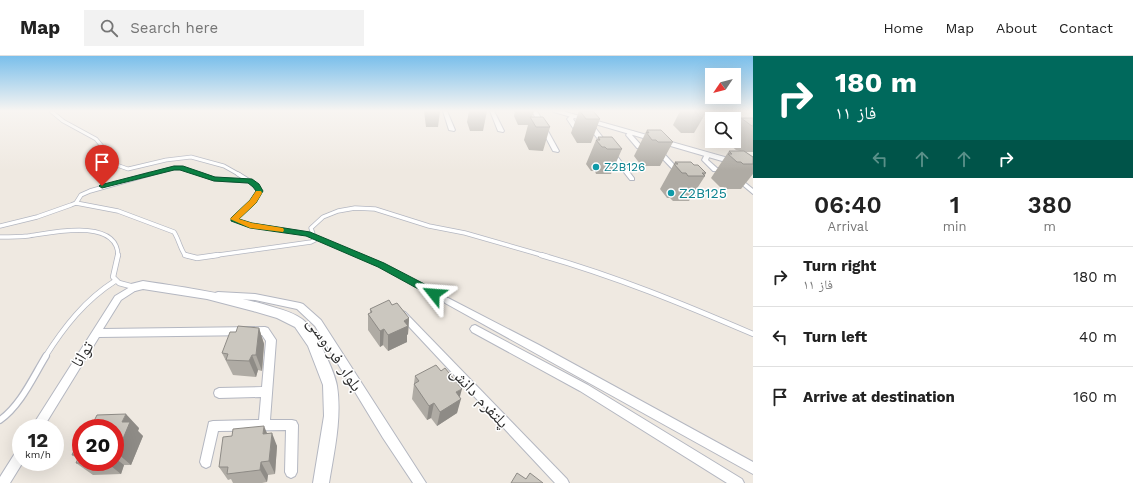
<!DOCTYPE html>
<html lang="en">
<head>
<meta charset="utf-8">
<style>
	:root { --surface:#fff; --page:#f2f2f2; --text:#222; --muted:#767676; --line:#e0e0e0 }
	body { margin:0; font-family:"Work Sans","Noto Naskh Arabic",sans-serif; background:var(--page); color:var(--text); height:100vh; display:flex; flex-direction:column; font-size:15px; white-space:nowrap }
	* { box-sizing:border-box; margin:0 }
	p { font-size:13px; color:var(--muted) }
	.icon { flex:none; width:22px; height:22px; fill:none; stroke:currentColor; stroke-width:2; stroke-linecap:round; stroke-linejoin:round }
	.map { position:relative; flex:1; overflow:hidden }
	.side { display:flex; flex-direction:column; background:var(--surface); width:380px }
	.side>* { flex:none }
	.top-card { background:#00695c; color:#fff; overflow:hidden }
	.needle { width:26px; rotate:235deg }
	.buttons { position:absolute; left:705px; top:12px; display:grid; gap:8px }
	.buttons a { display:grid; place-items:center; width:36px; height:36px; border-radius:0px; background:var(--surface); box-shadow:0 4px 16px #0002; font-size:20px }
	.speed { position:absolute; left:12px; top:363px; display:flex; gap:8px; font-size:20px; font-weight:700; text-align:center }
	.speed>* { display:grid; place-content:center; width:52px; height:52px; border-radius:50%; background:var(--surface); box-shadow:0 4px 16px #0002; line-height:1 }
	.speed small { font-size:10px; font-weight:400 }
	.speed .limit { border:6px solid #d22; background:#fff; color:#111 }
	.pin { position:absolute; display:grid; place-items:center; width:34px; height:34px; color:#fff; margin:-41px -17px; border-radius:50% 50% 50% 0; rotate:-45deg; box-shadow:0 0 4px #0007 }
	.pin .icon { rotate:45deg }
	.me { position:absolute; width:44px; margin:-22px; rotate:298deg; stroke-linejoin:round; filter:drop-shadow(0 0 3px #0008) }
	.turn { display:flex; align-items:center; gap:14px; height:84px; padding:0 16px; font-size:18px }
	.turn .icon { width:52px; height:52px; stroke-width:2.5 }
	.turn b { display:block; font-size:28px; line-height:34px }
	.lanes { display:flex; align-items:center; height:38px; padding:0 16px; background:#0003; justify-content:center; gap:20px; direction:ltr }
	.lanes .off { opacity:.35 }
	.eta { display:flex; justify-content:space-evenly; align-items:center; height:68px; text-align:center }
	.eta b { font-size:24px; font-weight:600; line-height:28px }
	ul { padding:0; list-style:none }
	li { display:flex; align-items:center; gap:12px; height:60px; padding:0 16px; border-top:1px solid var(--line) }
	li div { flex:1 }
	li b { display:block; font-size:15px }
	li em { font-style:normal }
	header { display:flex; align-items:center; gap:24px; box-sizing:border-box; height:56px; padding:0 20px; background:var(--surface); border-bottom:1px solid var(--line) }
	header strong { font-size:19px }
	nav { display:flex; gap:22px; margin-inline-start:auto; font-size:14px }
	.search { width:280px; height:36px; background:var(--page); display:flex; align-items:center; gap:10px; box-sizing:border-box; padding:0 14px; border-radius:0px; color:var(--muted); font-size:15px }
	main { display:flex; flex:1; min-height:0 }
	.map>svg:first-child { display:block }
	.lines { fill:none; stroke-linecap:round; stroke-linejoin:round }
	.lane-far3-casing { stroke:#b4b7c1; stroke-width:4.5 }
	.lane-far2-casing { stroke:#b4b7c1; stroke-width:5 }
	.lane-far1-casing { stroke:#b4b7c1; stroke-width:6 }
	.lane-casing { stroke:#b4b7c1; stroke-width:8 }
	.street-casing { stroke:#b4b7c1; stroke-width:2 }
	.secondary-casing { stroke:#b4b7c1; stroke-width:2 }
	.lane-far3 { stroke:#fff; stroke-width:3 }
	.lane-far2 { stroke:#fff; stroke-width:3.5 }
	.lane-far1 { stroke:#fff; stroke-width:4.5 }
	.lane { stroke:#fff; stroke-width:5.5 }
	.street { fill:#fff; fill-rule:evenodd }
	.secondary { fill:#fff; fill-rule:evenodd }
	.wall { fill:#afaba4 }
	.shaded-wall { fill:#8e8b86 }
	.building { fill:#cbc7bf; stroke:#8e8b86 }
	.route { fill:#0b8043; stroke:#07532c }
	.slow { fill:#f59e0b }
	.culture-dot { fill:#0f9aa8; stroke:#fff; stroke-width:1.5 }
	.labels { text-anchor:middle; dominant-baseline:central; stroke-width:3; stroke-linejoin:round; paint-order:stroke }
	.far-culture-label { font-size:12px; fill:#0d838f; stroke:#fff; text-anchor:start }
	.culture-label { font-size:14px; fill:#0d838f; stroke:#fff; text-anchor:start }
	.near-street-label { font-size:17px; fill:#2e2e2e; stroke:#fff }
</style>
</head>
<body>
<header>
<strong>Map</strong>
<div class="search"><svg class="icon" aria-label="search" viewBox="0 0 24 24"><circle cx="10" cy="10" r="6"/><path d="M15 15l6 6"/></svg>Search here</div>
<nav><a>Home</a><a>Map</a><a>About</a><a>Contact</a></nav>
</header>
<main>
<div class="map">
<svg width="753" height="427" viewBox="0 0 753 427">
	<rect width="100%" height="100%" fill="#efe9e1"/>
	<g class="lines">
		<g class="lane-far3-casing">
			<g id="lane-far3">
				<polyline points="51,55 63,65 96,83 105,94 111,107 128,113 166,104 191,101 224,110 240,119"/>
				<polyline points="147,119 174,112 181,112 203,119"/>
			</g>
		</g>
		<g class="lane-far2-casing">
			<g id="lane-far2">
				<polyline points="200,118 214,123 248,125"/>
				<polyline points="238,118 256,129 259,135 253,146 234,163 250,169 308,178 360,200"/>
				<path d="M76 147 118 155 174 176C179 184 180 192 185 199L189 200"/>
				<polyline points="0,170 37,161 71,149 76,147 81,139 90,135 150,118"/>
				<path d="M0 181C9 181 18 181 28 180 50 177 118 161 118 200"/>
				<polyline points="211,200 311,186 315,184 311,172 323,161 338,155 355,152 375,153 429,170 465,177 545,200"/>
			</g>
		</g>
		<g class="lane-far1-casing">
			<g id="lane-far1">
				<polyline points="118,199 113,221 119,227 134,231"/>
				<polyline points="185,199 197,202 218,199"/>
				<polyline points="358,199 381,209 448,245"/>
				<path d="M541 199C615 220 683 248 753 278"/>
				<path d="M45 301C64 271 85 244 115 225"/>
			</g>
		</g>
		<g class="lane-casing">
			<path id="lane" d="M0 364C21 349 33 321 46 300"/>
		</g>
		<g class="street-casing">
			<g id="street">
				<polygon points="443,55 447,55 455,74 454,75 449,74"/>
				<polygon points="490,55 494,55 504,75 503,76 498,75"/>
				<polygon points="515,55 537,55 559,95 558,96 553,95 533,57 517,56"/>
				<polygon points="571,59 576,60 573,63 577,69 594,70 634,122 634,124 630,124 590,73 573,72 567,63"/>
				<polygon points="629,75 633,75 634,76 632,79 641,89 658,91 682,117 682,119 678,119 654,94 637,92 626,79"/>
				<polygon points="707,97 710,99 708,104 717,112 728,114 728,116 713,115 702,104 705,98"/>
				<polygon points="737,120 753,133 753,138 735,123 734,122"/>
				<polygon points="689,126 691,127 702,140 702,142 698,142 687,129 686,128"/>
				<polygon points="135,228 138,229 139,231 138,233 121,244 103,273 265,271 268,272 276,284 270,364 292,364 296,365 298,369 297,416 295,420 291,422 287,420 285,416 286,374 218,375 210,410 206,412 202,410 200,406 209,366 213,365 259,364 261,341 219,342 215,340 214,337 215,334 219,332 262,331 266,285 262,279 99,281 43,372 31,372 115,240"/>
				<polygon points="218,236 255,238 300,247 303,248 321,264 426,427 413,427 383,382 315,270 297,253 255,244 218,242 215,241 214,239 215,237"/>
				<polygon points="448,242 539,289 753,406 753,418 445,247 444,245 445,243"/>
				<polygon points="402,255 405,256 567,423 569,427 555,427 399,260 398,258 399,256"/>
				<polygon points="475,269 588,329 742,423 744,427 727,427 580,335 472,276 470,273 472,270"/>
				<polygon points="21,392 21,406 23,406 10,427 0,427 0,421 17,394"/>
			</g>
		</g>
		<g class="secondary-casing">
			<g id="secondary">
				<polygon points="553,55 562,55 753,109 753,114 554,56"/>
				<path d="M143 225C183 231 223 237 263 248 276 252 291 255 302 263 314 271 335 316 337 330 342 362 334 396 329 427H313L324 360 323 329 308 290 295 271 277 262 253 255 207 243 143 233 135 235 131 234 129 231 131 228Z"/>
			</g>
		</g>
		<use href="#lane-far3" class="lane-far3"/>
		<use href="#lane-far2" class="lane-far2"/>
		<use href="#lane-far1" class="lane-far1"/>
		<use href="#lane" class="lane"/>
		<use href="#street" class="street"/>
		<use href="#secondary" class="secondary"/>
	</g>
	<g class="wall">
		<polygon points="424,55 440,55 438,71 426,71"/>
		<polygon points="469,55 487,55 483,75 470,75 467,66"/>
		<polygon points="515,55 534,55 532,61 550,71 543,95 529,94 524,84 528,69 518,69 514,60"/>
		<polygon points="579,55 593,55 600,63 591,87 577,87 571,77"/>
		<polygon points="680,55 707,55 694,77 681,77 673,69"/>
		<polygon points="741,62 753,62 753,96 745,96 753,101 753,118 741,133 726,133 723,131 720,131 711,122 729,95 740,95 736,94 726,85 734,85 734,72"/>
		<polygon points="647,74 673,86 660,110 645,110 643,108 640,108 634,100"/>
		<polygon points="598,81 622,93 611,118 596,118 595,115 591,115 586,108 596,84 597,84"/>
		<polygon points="675,106 694,109 706,117 705,119 705,120 689,145 673,145 670,142 667,142 660,133"/>
		<polygon points="392,249 409,262 408,278 407,279 407,286 388,295 383,289 380,291 368,274 368,258 370,257 370,253"/>
		<polygon points="259,272 264,288 262,315 258,314 256,321 233,319 222,297 236,276"/>
		<polygon points="415,320 460,341 457,357 437,370 431,362 427,364 412,343 414,328 414,327"/>
		<polygon points="93,367 139,372 138,375 143,380 131,409 124,409 121,418 93,419 76,407 78,403 72,399 81,379 81,406 115,406 115,372"/>
		<polygon points="267,377 277,390 275,418 268,419 267,426 262,427 233,427 231,423 228,424 219,411"/>
	</g>
	<g class="shaded-wall">
		<polygon points="409,262 408,278 407,279 407,286 388,295 388,279 404,265"/>
		<polygon points="259,272 264,288 262,315 256,299"/>
		<polygon points="384,273 383,289 380,291 380,275"/>
		<polygon points="252,299 258,314 256,321 249,305"/>
		<polygon points="462,333 459,344 461,343 457,357 437,370 440,356 456,336"/>
		<polygon points="434,347 431,362 427,364 429,350"/>
		<polygon points="126,358 139,372 138,375 143,380 131,409 117,397 122,366"/>
		<polygon points="264,370 270,384 263,378"/>
		<polygon points="272,377 277,390 275,418 269,405"/>
		<polygon points="115,402 124,409 121,418 106,406 115,406"/>
		<polygon points="261,406 268,419 267,426 260,414"/>
	</g>
	<g class="building">
		<polygon points="580,55 593,55 600,63 586,63"/>
		<polygon points="530,61 543,61 550,71 536,71"/>
		<polygon points="741,62 753,62 753,70 752,70"/>
		<polygon points="647,74 661,74 673,86 658,86 656,84 652,84 646,76 649,77"/>
		<polygon points="598,81 612,81 622,93 607,93 605,91 602,91 596,84 600,84"/>
		<polygon points="729,95 744,95 753,101 753,108 743,108 741,106 737,106 728,98 732,98"/>
		<polygon points="675,106 691,106 694,109 698,109 706,117 702,117 705,120 688,120 686,117 682,117 674,108 678,108"/>
		<polygon points="389,244 392,249 397,247 409,262 404,265 408,270 388,279 384,273 380,275 368,258 372,256 370,253"/>
		<polygon points="238,270 259,272 256,299 252,299 249,305 226,304 228,298 222,297 230,276 236,276"/>
		<polygon points="436,309 441,315 445,312 462,333 456,336 461,343 440,356 434,347 429,350 414,328 419,325 415,320"/>
		<polygon points="126,358 122,366 130,366 117,397 115,397 115,372 84,372 86,368 93,367 97,359"/>
		<polygon points="264,370 263,378 272,377 269,405 261,406 260,414 227,418 228,411 219,411 223,381 232,380 233,373"/>
		<polygon points="81,379 81,406 99,406 76,407 80,398 72,399"/>
		<polygon points="517,417 526,423 530,417 543,427 511,427"/>
	</g>
	<linearGradient id="sky" x2="0" y2="1"><stop stop-color="#7abfeb"/><stop offset="0.48" stop-color="#f8f5f2"/><stop offset="1" stop-color="#f8f5f2" stop-opacity="0"/></linearGradient>
	<rect width="753" height="114" fill="url(#sky)"/>
	<polygon class="route" points="174,110 183,110 215,121 252,123 259,128 263,135 256,147 239,163 252,167 310,176 384,207 438,235 439,238 434,241 431,240 378,211 306,180 250,172 231,165 231,162 250,144 256,135 253,131 248,127 214,125 180,114 174,114 102,132 99,130 100,129"/>
	<polygon class="slow" points="256,135 261,135 262,137 256,147 239,163 252,167 283,172 284,174 283,176 250,172 230,163 250,144"/>
	<g class="culture-dot">
		<circle cx="596" cy="111" r="4"/>
		<circle cx="671" cy="137" r="4"/>
	</g>
	<g class="labels">
		<g class="far-culture-label">
			<text x="604" y="111">Z2B126</text>
		</g>
		<g class="culture-label">
			<text x="679" y="137">Z2B125</text>
		</g>
		<g class="near-street-label">
			<text transform="translate(82 298) rotate(-58)">توانا</text>
			<text transform="translate(335 298) rotate(56)">بلوار فردوسی</text>
			<text transform="translate(480 341) rotate(47)">پلتفرم دانش</text>
		</g>
	</g>
</svg>
<div class="buttons">
<a><svg class="needle" viewBox="-14 -14 28 28"><path d="M0-13l5 13h-10z" fill="#e53935"/><path d="M0 13l5-13h-10z" fill="#767676"/></svg></a>
<a><svg class="icon" aria-label="search" viewBox="0 0 24 24"><circle cx="10" cy="10" r="6"/><path d="M15 15l6 6"/></svg></a>
</div>
<div class="speed"><div>12<small>km/h</small></div><div class="limit">20</div></div>
<div class="pin" style="left:102px;top:130px;background:#d93025"><svg class="icon" aria-label="arrive" viewBox="0 0 24 24"><path d="M6 21V4h12l-3 4 3 4H6"/></svg></div>
<svg class="me" style="left:434px;top:238px" viewBox="-20 -20 40 40"><path d="M0-17L14 15 0 8-14 15z" fill="#0b8043" stroke="#fff" stroke-width="4"/></svg>
</div>
<section class="side">
<div class="top-card">
<div class="turn"><svg class="icon" aria-label="right" viewBox="0 0 24 24"><path d="M7 20v-9h11M14 6l5 5-5 5"/></svg><div><b>180 m</b>فاز ۱۱</div></div>
<div class="lanes"><svg class="icon off" aria-label="left" viewBox="0 0 24 24"><path d="M17 20v-9H6M10 6l-5 5 5 5"/></svg><svg class="icon off" aria-label="ahead" viewBox="0 0 24 24"><path d="M12 20V5M6 11l6-6 6 6"/></svg><svg class="icon off" aria-label="ahead" viewBox="0 0 24 24"><path d="M12 20V5M6 11l6-6 6 6"/></svg><svg class="icon" aria-label="right" viewBox="0 0 24 24"><path d="M7 20v-9h11M14 6l5 5-5 5"/></svg></div>
</div>
<div class="eta">
<div><b>06:40</b><p>Arrival</p></div>
<div><b>1</b><p>min</p></div>
<div><b>380</b><p>m</p></div>
</div>
<ul>
<li><svg class="icon" aria-label="right" viewBox="0 0 24 24"><path d="M7 20v-9h11M14 6l5 5-5 5"/></svg><div><b>Turn right</b><p>فاز ۱۱</p></div><em>180 m</em></li>
<li><svg class="icon" aria-label="left" viewBox="0 0 24 24"><path d="M17 20v-9H6M10 6l-5 5 5 5"/></svg><div><b>Turn left</b></div><em>40 m</em></li>
<li><svg class="icon" aria-label="arrive" viewBox="0 0 24 24"><path d="M6 21V4h12l-3 4 3 4H6"/></svg><div><b>Arrive at destination</b></div><em>160 m</em></li>
</ul>
</section>
</main>
</body>
</html>
